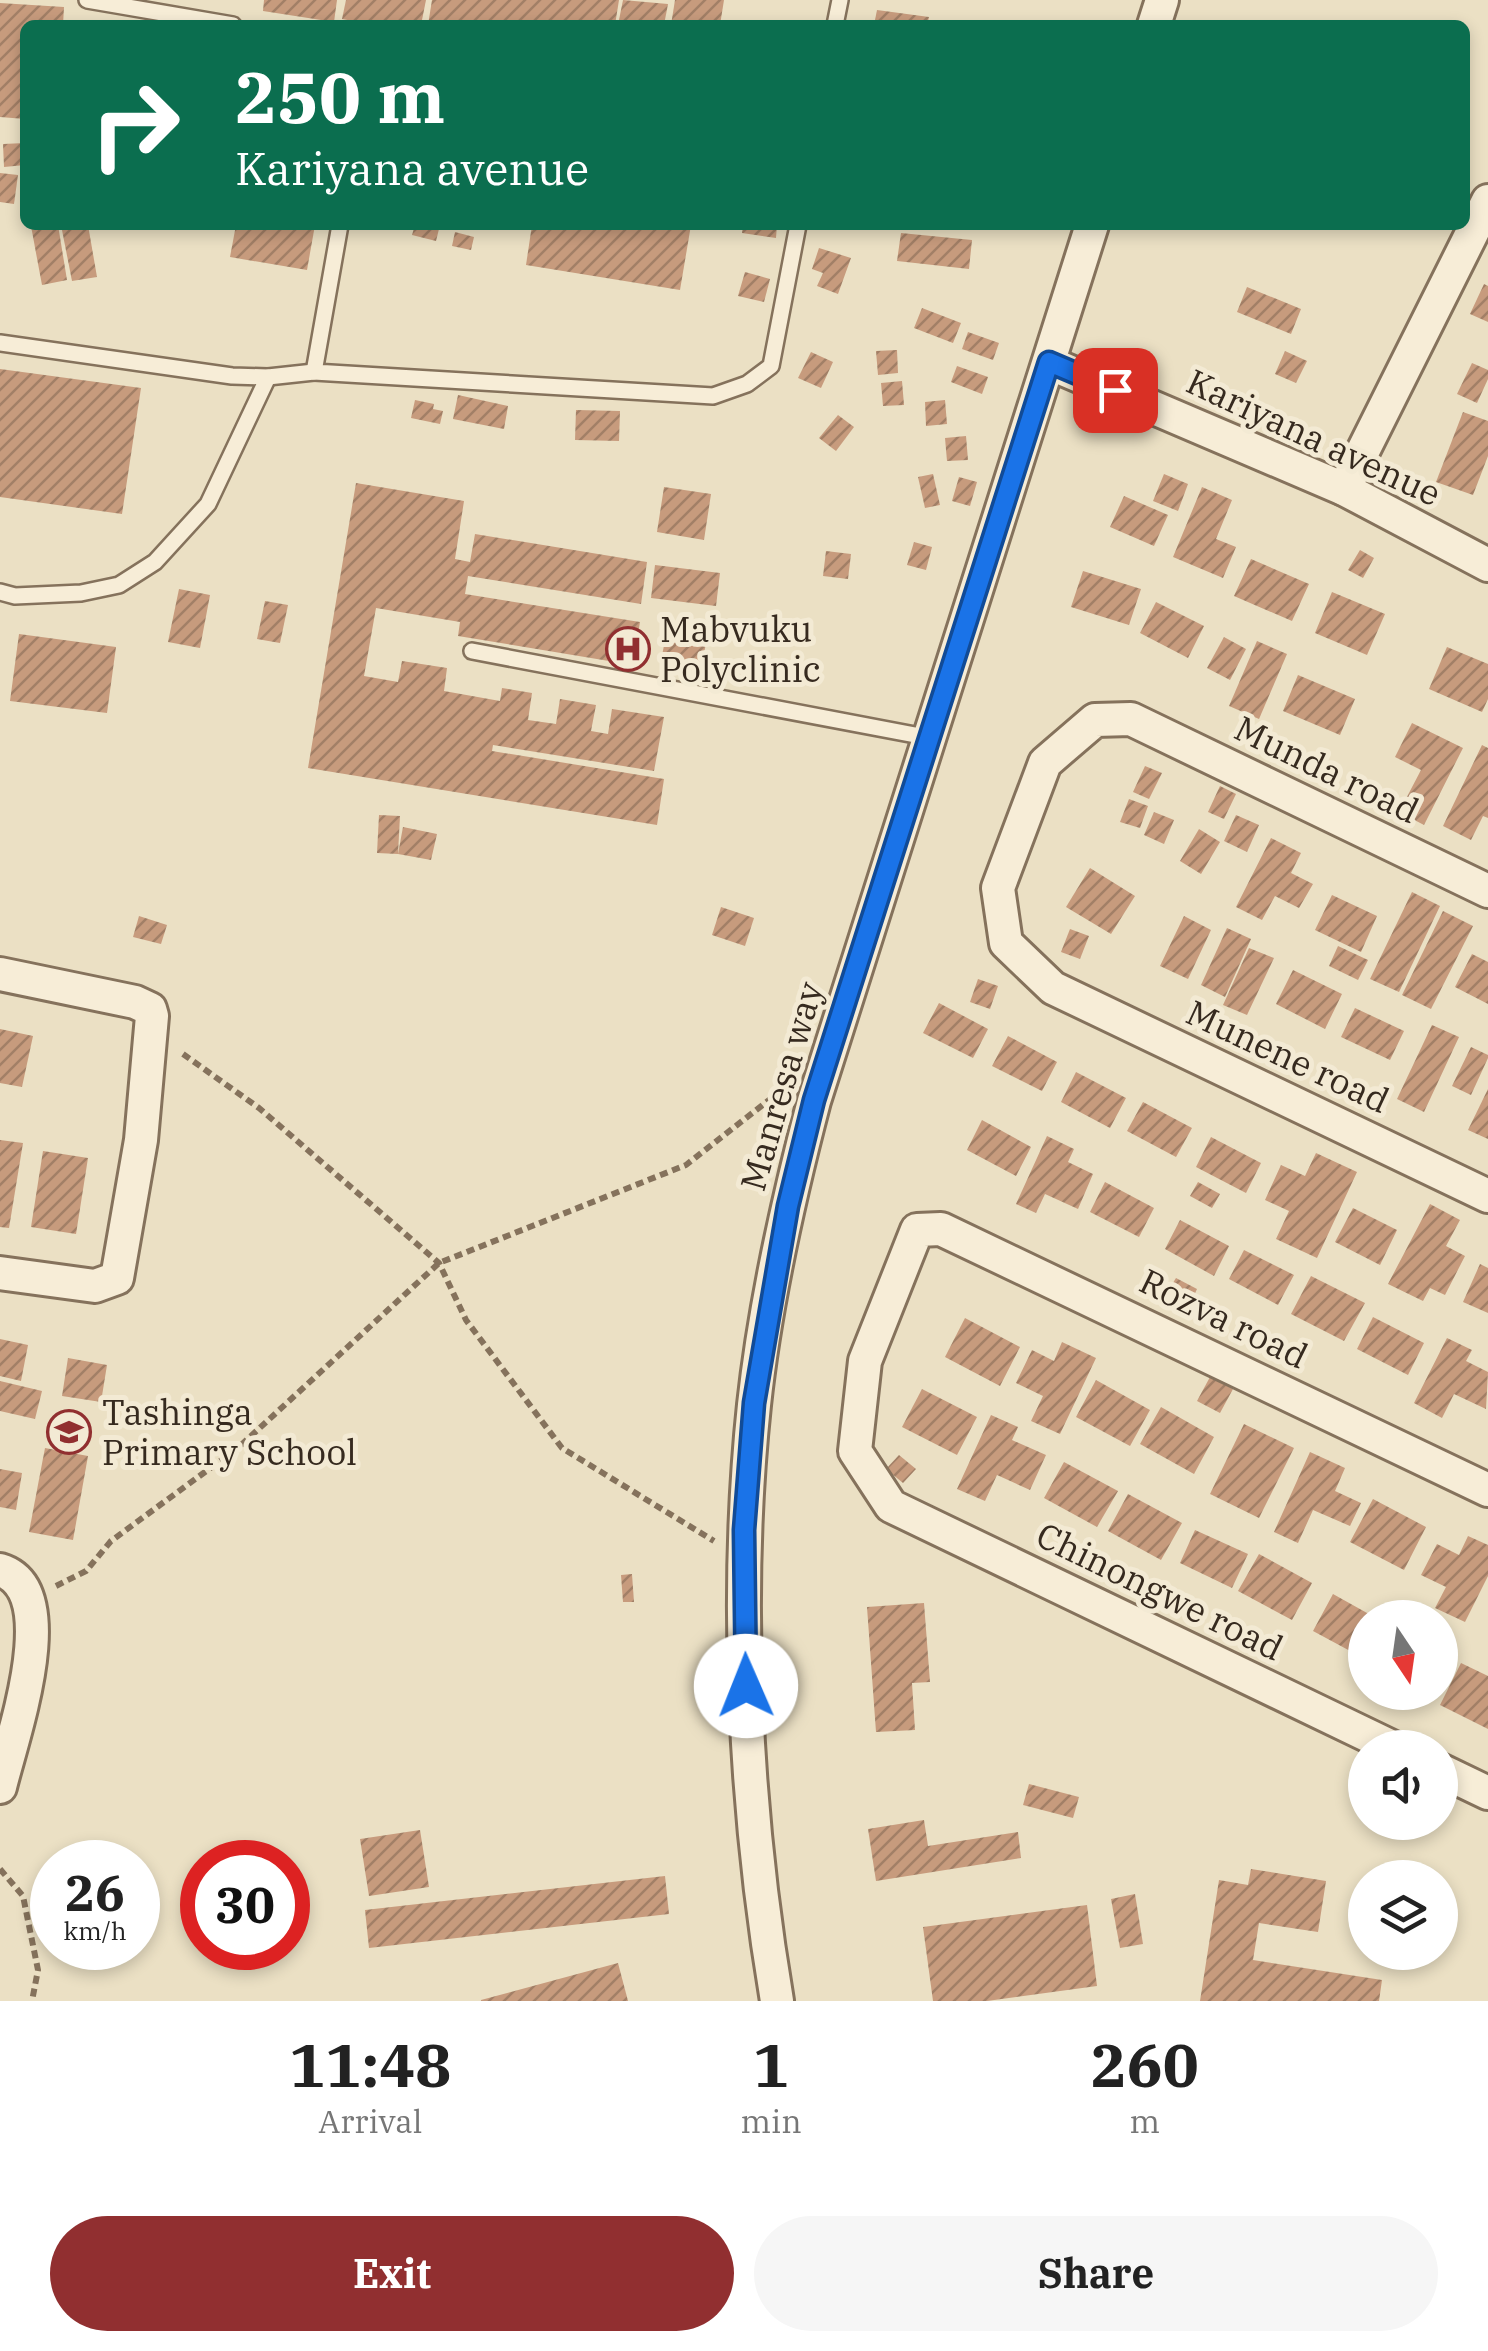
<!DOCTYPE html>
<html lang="en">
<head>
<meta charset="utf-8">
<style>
	:root { --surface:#fff; --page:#f6f6f6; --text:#222; --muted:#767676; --accent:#912f30 }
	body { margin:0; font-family:"IBM Plex Serif",serif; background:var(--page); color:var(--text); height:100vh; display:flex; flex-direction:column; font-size:38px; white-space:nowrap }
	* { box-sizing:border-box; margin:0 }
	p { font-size:32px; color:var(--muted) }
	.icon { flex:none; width:55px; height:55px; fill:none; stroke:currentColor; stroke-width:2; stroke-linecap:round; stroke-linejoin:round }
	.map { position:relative; height:2001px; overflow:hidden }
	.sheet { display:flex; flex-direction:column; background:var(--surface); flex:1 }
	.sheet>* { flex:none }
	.guide { position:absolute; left:20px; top:20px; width:1450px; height:210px; border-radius:15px; box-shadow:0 5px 15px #0003; background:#0b6e4f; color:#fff; overflow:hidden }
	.needle { width:65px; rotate:167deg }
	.fabs { position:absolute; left:1348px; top:1600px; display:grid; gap:20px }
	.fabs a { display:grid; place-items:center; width:110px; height:110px; border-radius:50%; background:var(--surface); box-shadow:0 5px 15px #0003; font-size:50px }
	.speed { position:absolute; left:30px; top:1840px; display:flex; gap:20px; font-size:50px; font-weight:700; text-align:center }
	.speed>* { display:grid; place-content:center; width:130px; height:130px; border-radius:50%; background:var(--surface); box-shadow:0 5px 15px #0003; line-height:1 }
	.speed small { font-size:25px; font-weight:400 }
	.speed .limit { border:15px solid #d22; background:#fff; color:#111 }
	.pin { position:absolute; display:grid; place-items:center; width:85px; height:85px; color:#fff; margin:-42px; border-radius:20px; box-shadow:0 5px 15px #0006 }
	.me { position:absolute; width:110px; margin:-55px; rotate:359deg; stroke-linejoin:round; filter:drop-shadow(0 0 8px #0008) }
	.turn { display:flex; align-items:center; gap:35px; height:210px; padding:0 50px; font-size:45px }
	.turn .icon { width:130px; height:130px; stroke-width:2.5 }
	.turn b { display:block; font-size:70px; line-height:85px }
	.eta { display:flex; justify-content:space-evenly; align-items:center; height:170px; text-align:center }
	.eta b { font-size:60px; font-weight:800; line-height:70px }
	.primary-button { display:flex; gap:20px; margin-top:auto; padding:20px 50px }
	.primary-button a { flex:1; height:115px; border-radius:60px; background:var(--accent); color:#fff; font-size:40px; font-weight:800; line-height:115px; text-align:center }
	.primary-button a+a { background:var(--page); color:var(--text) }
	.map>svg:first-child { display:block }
	.building { fill:url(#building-hatch) }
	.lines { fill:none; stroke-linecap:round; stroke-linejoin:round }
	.lane-casing { stroke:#85725c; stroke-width:20 }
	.street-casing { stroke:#85725c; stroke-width:38 }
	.path { stroke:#85725c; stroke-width:6; stroke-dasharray:8 5; stroke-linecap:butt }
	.lane { stroke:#f7edd7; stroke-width:15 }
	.street { stroke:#f7edd7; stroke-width:32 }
	.route-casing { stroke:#114b97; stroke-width:25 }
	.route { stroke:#1a73e8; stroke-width:18 }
	.labels { text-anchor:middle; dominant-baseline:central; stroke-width:10; stroke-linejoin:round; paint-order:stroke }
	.street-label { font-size:35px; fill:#362a1f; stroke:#f3ead4 }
	.poi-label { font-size:35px; fill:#362a1f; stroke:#f3ead4; text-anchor:start }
</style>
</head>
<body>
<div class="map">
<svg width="1488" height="2001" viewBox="0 0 1488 2001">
	<defs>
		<pattern id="building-hatch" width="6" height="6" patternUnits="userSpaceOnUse" patternTransform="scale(2.5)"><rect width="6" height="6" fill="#c79b7d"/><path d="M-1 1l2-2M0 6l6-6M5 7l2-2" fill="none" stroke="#a27f66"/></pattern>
	</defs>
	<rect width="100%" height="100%" fill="#ebe0c4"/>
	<g class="building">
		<polygon points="264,0 337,0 334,22 263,11"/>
		<polygon points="346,0 426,0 421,25 374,25 342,19"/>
		<polygon points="432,0 619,0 615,25 428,25"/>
		<polygon points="623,0 668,4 664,25 618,25"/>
		<polygon points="675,0 724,0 720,25 671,25"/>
		<polygon points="0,3 64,7 63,25 25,25 25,119 0,117"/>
		<polygon points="877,10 929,17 927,25 874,25"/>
		<polygon points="25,143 25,165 4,167 3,144"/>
		<polygon points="0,173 18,175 14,204 0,202"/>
		<polygon points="58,225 67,280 42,285 31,226"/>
		<polygon points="61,225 88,225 97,277 72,281"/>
		<polygon points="236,225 315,225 307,270 230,257"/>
		<polygon points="415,225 440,225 436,241 412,235"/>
		<polygon points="532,225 691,225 680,290 526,265"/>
		<polygon points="743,225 777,225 776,238 742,233"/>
		<polygon points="455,232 474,237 471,250 452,246"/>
		<polygon points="901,233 972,240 969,269 897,261"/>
		<polygon points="819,248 851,258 838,294 817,286 823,273 812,269"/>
		<polygon points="745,272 770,279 764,302 738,296"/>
		<polygon points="1484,284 1488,286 1488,322 1470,314"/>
		<polygon points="1247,287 1301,309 1291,334 1237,312"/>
		<polygon points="922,308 961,323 953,343 914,328"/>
		<polygon points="968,332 999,343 993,360 962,349"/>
		<polygon points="897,350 898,373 878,375 876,351"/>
		<polygon points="1285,351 1307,361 1296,383 1275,374"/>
		<polygon points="811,352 833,362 821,388 798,378"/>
		<polygon points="1472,363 1488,370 1488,379 1477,403 1457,394"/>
		<polygon points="957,366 988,377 982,394 951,382"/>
		<polygon points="0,369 141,388 122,514 0,497"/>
		<polygon points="902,381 904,405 883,406 881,383"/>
		<polygon points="458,395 508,406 504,429 453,419"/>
		<polygon points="415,400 434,404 433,409 443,411 440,424 411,418"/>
		<polygon points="945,400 947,424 926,426 925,402"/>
		<polygon points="576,410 620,411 619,441 575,440"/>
		<polygon points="1463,412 1488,421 1488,456 1473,495 1436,482"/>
		<polygon points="838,415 854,427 836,451 819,438"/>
		<polygon points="966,436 968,460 947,461 945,438"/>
		<polygon points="933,474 940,505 925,508 918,477"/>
		<polygon points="1164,474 1188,484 1178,511 1153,501"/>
		<polygon points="959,477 977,482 970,506 952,501"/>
		<polygon points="356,483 464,501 455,559 470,562 475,534 647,562 641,604 468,576 465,594 640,622 633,665 458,636 460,622 376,608 364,676 398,682 402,661 447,668 444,691 500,701 502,688 532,693 528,720 556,724 560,699 596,705 591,731 608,734 612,709 664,717 654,771 493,745 492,751 664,779 657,825 308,768"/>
		<polygon points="664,487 711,494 704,540 657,532"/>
		<polygon points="1202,487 1232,500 1216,539 1236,547 1223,578 1173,557"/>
		<polygon points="1124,496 1168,515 1154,546 1110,527"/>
		<polygon points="914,542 932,547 926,570 907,565"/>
		<polygon points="1360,550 1374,558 1363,578 1348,570"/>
		<polygon points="826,551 851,554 848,579 823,576"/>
		<polygon points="1251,559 1309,584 1292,621 1234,596"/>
		<polygon points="655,565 720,573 716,606 651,598"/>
		<polygon points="1083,571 1141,589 1129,625 1071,607"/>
		<polygon points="179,589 210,595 200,648 168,642"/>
		<polygon points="1332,592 1385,614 1367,655 1315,633"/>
		<polygon points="265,601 288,605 280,643 257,639"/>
		<polygon points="1156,602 1204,626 1188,658 1140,633"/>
		<polygon points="667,631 707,639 700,672 660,665"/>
		<polygon points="19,634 116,647 107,713 10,701"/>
		<polygon points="1224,637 1246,649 1230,680 1207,668"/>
		<polygon points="1257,641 1287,654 1259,719 1229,706"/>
		<polygon points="1447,647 1488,664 1488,699 1482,712 1429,689"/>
		<polygon points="1298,675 1355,699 1340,735 1283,711"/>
		<polygon points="1412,723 1463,748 1424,825 1399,812 1421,770 1395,757"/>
		<polygon points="1482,745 1488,748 1488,818 1483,816 1471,840 1443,826"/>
		<polygon points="1145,766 1162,773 1149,799 1133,792"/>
		<polygon points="1220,786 1236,794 1224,819 1208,812"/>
		<polygon points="1129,799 1148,806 1140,828 1120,822"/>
		<polygon points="1154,812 1174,820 1164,844 1144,835"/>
		<polygon points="379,815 400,816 398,854 377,853"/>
		<polygon points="1236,815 1259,825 1247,852 1224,841"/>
		<polygon points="403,827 437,834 431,860 398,854"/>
		<polygon points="1199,829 1220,842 1201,874 1180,861"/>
		<polygon points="1271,838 1301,853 1291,873 1313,884 1299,908 1275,896 1262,920 1236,907"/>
		<polygon points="1090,868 1135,896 1111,934 1066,907"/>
		<polygon points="1412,892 1440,906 1399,992 1370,979"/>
		<polygon points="1332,895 1377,916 1361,952 1315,930"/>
		<polygon points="721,907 754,918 745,946 712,935"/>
		<polygon points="1443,911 1473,926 1431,1009 1402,995"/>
		<polygon points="139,916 167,925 161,944 133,937"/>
		<polygon points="1184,916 1211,930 1188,979 1160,966"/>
		<polygon points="1227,928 1251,939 1225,997 1201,985"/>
		<polygon points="1070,929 1089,936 1080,959 1061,952"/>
		<polygon points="1338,946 1368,960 1358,980 1329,966"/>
		<polygon points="1249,948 1274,958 1247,1015 1223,1005"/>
		<polygon points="1472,954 1488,962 1488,1004 1455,987"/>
		<polygon points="1293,970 1342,994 1325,1029 1276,1004"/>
		<polygon points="978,979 998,986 990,1009 970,1002"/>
		<polygon points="939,1003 988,1029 973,1058 923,1033"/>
		<polygon points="1355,1008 1404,1031 1390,1060 1341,1037"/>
		<polygon points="1432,1025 1459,1037 1424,1112 1397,1099"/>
		<polygon points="0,1029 33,1036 22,1087 0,1083"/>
		<polygon points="1008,1036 1057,1062 1042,1091 992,1066"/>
		<polygon points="1471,1047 1488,1055 1488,1058 1471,1095 1452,1086"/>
		<polygon points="1076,1072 1126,1098 1110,1128 1061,1102"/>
		<polygon points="1488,1089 1488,1139 1468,1130"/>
		<polygon points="1143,1102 1192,1128 1176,1157 1127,1131"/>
		<polygon points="982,1120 1031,1147 1016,1176 967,1150"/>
		<polygon points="1047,1136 1074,1149 1068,1162 1093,1174 1078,1209 1045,1194 1036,1213 1016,1204"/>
		<polygon points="1211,1137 1261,1163 1246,1193 1196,1167"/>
		<polygon points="0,1140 23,1143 9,1228 0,1227"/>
		<polygon points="43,1151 88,1158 76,1234 31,1227"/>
		<polygon points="1316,1153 1357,1172 1317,1258 1276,1239 1289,1211 1265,1200 1281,1165 1305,1176"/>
		<polygon points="1105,1182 1154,1208 1139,1237 1090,1212"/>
		<polygon points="1198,1182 1220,1194 1212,1208 1190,1196"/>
		<polygon points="1430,1204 1460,1220 1446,1246 1465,1256 1445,1295 1430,1288 1423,1301 1388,1284"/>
		<polygon points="1353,1208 1397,1230 1380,1265 1335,1242"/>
		<polygon points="1180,1220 1229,1246 1214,1276 1165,1249"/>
		<polygon points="1244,1250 1294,1275 1278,1305 1229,1279"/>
		<polygon points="1480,1264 1488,1268 1488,1313 1463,1302"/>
		<polygon points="1311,1276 1365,1303 1344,1341 1291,1314"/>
		<polygon points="1176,1278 1197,1289 1190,1304 1168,1291"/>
		<polygon points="1373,1317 1424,1343 1408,1375 1357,1349"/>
		<polygon points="965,1318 1020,1347 1000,1386 945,1357"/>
		<polygon points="1447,1338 1472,1350 1466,1361 1488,1372 1486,1409 1454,1394 1442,1418 1414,1403"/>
		<polygon points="0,1339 28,1345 21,1381 0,1376"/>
		<polygon points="1062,1342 1096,1358 1060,1434 1031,1421 1043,1396 1016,1383 1032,1350 1054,1361"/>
		<polygon points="68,1358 107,1365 101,1402 62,1396"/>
		<polygon points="1210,1377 1233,1389 1220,1413 1197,1401"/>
		<polygon points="1096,1380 1150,1410 1130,1446 1076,1417"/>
		<polygon points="0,1381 42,1391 35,1419 0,1411"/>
		<polygon points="922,1389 977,1417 957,1455 902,1427"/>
		<polygon points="1161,1407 1214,1437 1194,1474 1140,1444"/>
		<polygon points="991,1415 1018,1427 1012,1440 1046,1455 1030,1490 997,1475 985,1501 957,1489"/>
		<polygon points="1244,1424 1294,1448 1259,1518 1210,1494"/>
		<polygon points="45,1448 88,1456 73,1540 29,1532"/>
		<polygon points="1310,1452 1345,1468 1335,1491 1361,1503 1350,1526 1313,1510 1298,1543 1274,1532"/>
		<polygon points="899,1455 916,1469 903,1483 886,1469"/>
		<polygon points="1064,1462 1118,1491 1097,1527 1044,1498"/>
		<polygon points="0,1469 22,1473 16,1510 0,1507"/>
		<polygon points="1128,1494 1182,1523 1161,1560 1108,1531"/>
		<polygon points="1373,1499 1426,1527 1404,1570 1350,1542"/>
		<polygon points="1195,1530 1248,1554 1232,1588 1180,1563"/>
		<polygon points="1468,1536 1488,1545 1488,1576 1465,1622 1435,1608 1446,1587 1421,1575 1437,1544 1459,1555"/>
		<polygon points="1259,1554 1312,1583 1292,1620 1238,1591"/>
		<polygon points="632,1574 634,1602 623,1602 621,1575"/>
		<polygon points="1333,1594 1376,1618 1365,1618 1365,1659 1313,1631"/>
		<polygon points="924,1603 930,1682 912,1683 915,1730 876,1732 867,1607"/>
		<polygon points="1461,1663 1488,1676 1488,1729 1440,1705"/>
		<polygon points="1029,1784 1079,1797 1073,1818 1023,1805"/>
		<polygon points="924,1820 928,1846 1018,1832 1021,1858 876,1881 868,1829"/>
		<polygon points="420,1830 429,1887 369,1896 360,1839"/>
		<polygon points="1251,1869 1326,1881 1318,1932 1259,1923 1253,1960 1382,1980 1379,2001 1200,2001 1219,1880 1248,1885"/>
		<polygon points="665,1876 669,1914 369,1948 365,1910"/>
		<polygon points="1135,1894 1143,1944 1120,1948 1111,1899"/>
		<polygon points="1087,1905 1097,1986 987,2001 933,2001 923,1927"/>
		<polygon points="618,1963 628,2001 481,2001 481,2000"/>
	</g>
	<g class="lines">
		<g class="lane-casing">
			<g id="lane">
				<polyline points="87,0 233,25"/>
				<polyline points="835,25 840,0"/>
				<polyline points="340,225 314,372 713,396 747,384 771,366 798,225"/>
				<polyline points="0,343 232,376 268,377 314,372"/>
				<polyline points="0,592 15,596 81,593 119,585 155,562 208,504 268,377"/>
				<polyline points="472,651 931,738"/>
			</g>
		</g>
		<g class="street-casing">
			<g id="street">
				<polyline points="1154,25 1162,0"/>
				<polyline points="1049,363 1344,489 1488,565"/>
				<polyline points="1344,489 1488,201"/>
				<polyline points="1488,891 1131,719 1095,720 1045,763 998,888 1006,943 1053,988 1488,1196"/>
				<polyline points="0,974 135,1002 150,1009 152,1016 141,1140 117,1278 95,1286 0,1273"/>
				<path d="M0 1570C66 1590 11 1740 0 1787"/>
				<polyline points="1394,1748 891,1506 855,1451 865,1361 917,1230 941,1229 1488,1490"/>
				<polyline points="1440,1770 1488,1793"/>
				<path d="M777 2001C745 1812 734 1595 754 1405 765 1302 788 1200 814 1101L1092 225"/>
			</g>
		</g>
		<g class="path">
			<polyline points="183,1054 259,1108 439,1263 466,1320 562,1448 714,1541"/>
			<polyline points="56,1586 86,1571 111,1541 239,1447 439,1263 686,1165 783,1089"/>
			<polyline points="0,1869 23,1896 38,1970 32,2001"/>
		</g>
		<use href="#lane" class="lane"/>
		<use href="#street" class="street"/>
	</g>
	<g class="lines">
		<g class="route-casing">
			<polyline id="route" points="746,1686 744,1530 754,1403 788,1206 814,1100 1049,362 1115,390"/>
		</g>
		<use href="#route" class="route"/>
	</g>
	<defs>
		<g id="hospital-ring" transform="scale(2.25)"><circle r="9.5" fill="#f3ead4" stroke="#912f30" stroke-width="1.5"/><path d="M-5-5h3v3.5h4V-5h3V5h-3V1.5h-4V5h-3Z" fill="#912f30"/></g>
		<g id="school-ring" transform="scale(2.25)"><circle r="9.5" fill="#f3ead4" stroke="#912f30" stroke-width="1.5"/><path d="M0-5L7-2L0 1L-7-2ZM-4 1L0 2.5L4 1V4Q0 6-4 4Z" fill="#912f30"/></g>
	</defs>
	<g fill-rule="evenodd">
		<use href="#hospital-ring" x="628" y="649"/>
		<use href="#school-ring" x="69" y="1432"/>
	</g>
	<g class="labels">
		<g class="street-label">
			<text transform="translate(1314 437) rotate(25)">Kariyana avenue</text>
			<text transform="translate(1327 769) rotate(26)">Munda road</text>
			<text transform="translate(1288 1056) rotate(25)">Munene road</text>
			<text transform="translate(781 1086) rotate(-74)">Manresa way</text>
			<text transform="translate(1224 1318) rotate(26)">Rozva road</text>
			<text transform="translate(1160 1591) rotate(26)">Chinongwe road</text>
		</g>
		<g class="poi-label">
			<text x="660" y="629">Mabvuku<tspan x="660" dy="40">Polyclinic</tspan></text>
			<text x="102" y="1412">Tashinga<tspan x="102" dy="40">Primary School</tspan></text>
		</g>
	</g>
</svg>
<div class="fabs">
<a><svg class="needle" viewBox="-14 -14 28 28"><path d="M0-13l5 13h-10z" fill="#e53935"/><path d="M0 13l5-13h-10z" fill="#767676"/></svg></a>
<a><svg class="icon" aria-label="sound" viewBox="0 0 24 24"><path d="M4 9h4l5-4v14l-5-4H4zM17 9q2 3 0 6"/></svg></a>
<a><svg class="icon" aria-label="layers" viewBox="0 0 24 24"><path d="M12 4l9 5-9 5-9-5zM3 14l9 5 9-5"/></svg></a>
</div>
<div class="speed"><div>26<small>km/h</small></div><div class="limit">30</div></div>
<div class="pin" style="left:1115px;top:390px;background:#d93025"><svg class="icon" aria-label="arrive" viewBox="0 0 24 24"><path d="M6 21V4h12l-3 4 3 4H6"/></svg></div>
<svg class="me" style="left:746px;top:1686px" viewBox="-20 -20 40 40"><circle r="19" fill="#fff"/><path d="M0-13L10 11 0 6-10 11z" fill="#1a73e8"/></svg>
<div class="guide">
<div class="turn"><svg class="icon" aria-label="right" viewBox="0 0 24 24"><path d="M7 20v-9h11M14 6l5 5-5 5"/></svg><div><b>250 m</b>Kariyana avenue</div></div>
</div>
</div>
<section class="sheet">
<div class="eta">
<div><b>11:48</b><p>Arrival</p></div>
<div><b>1</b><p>min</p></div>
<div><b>260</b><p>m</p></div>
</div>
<div class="primary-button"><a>Exit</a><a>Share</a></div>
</section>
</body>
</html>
